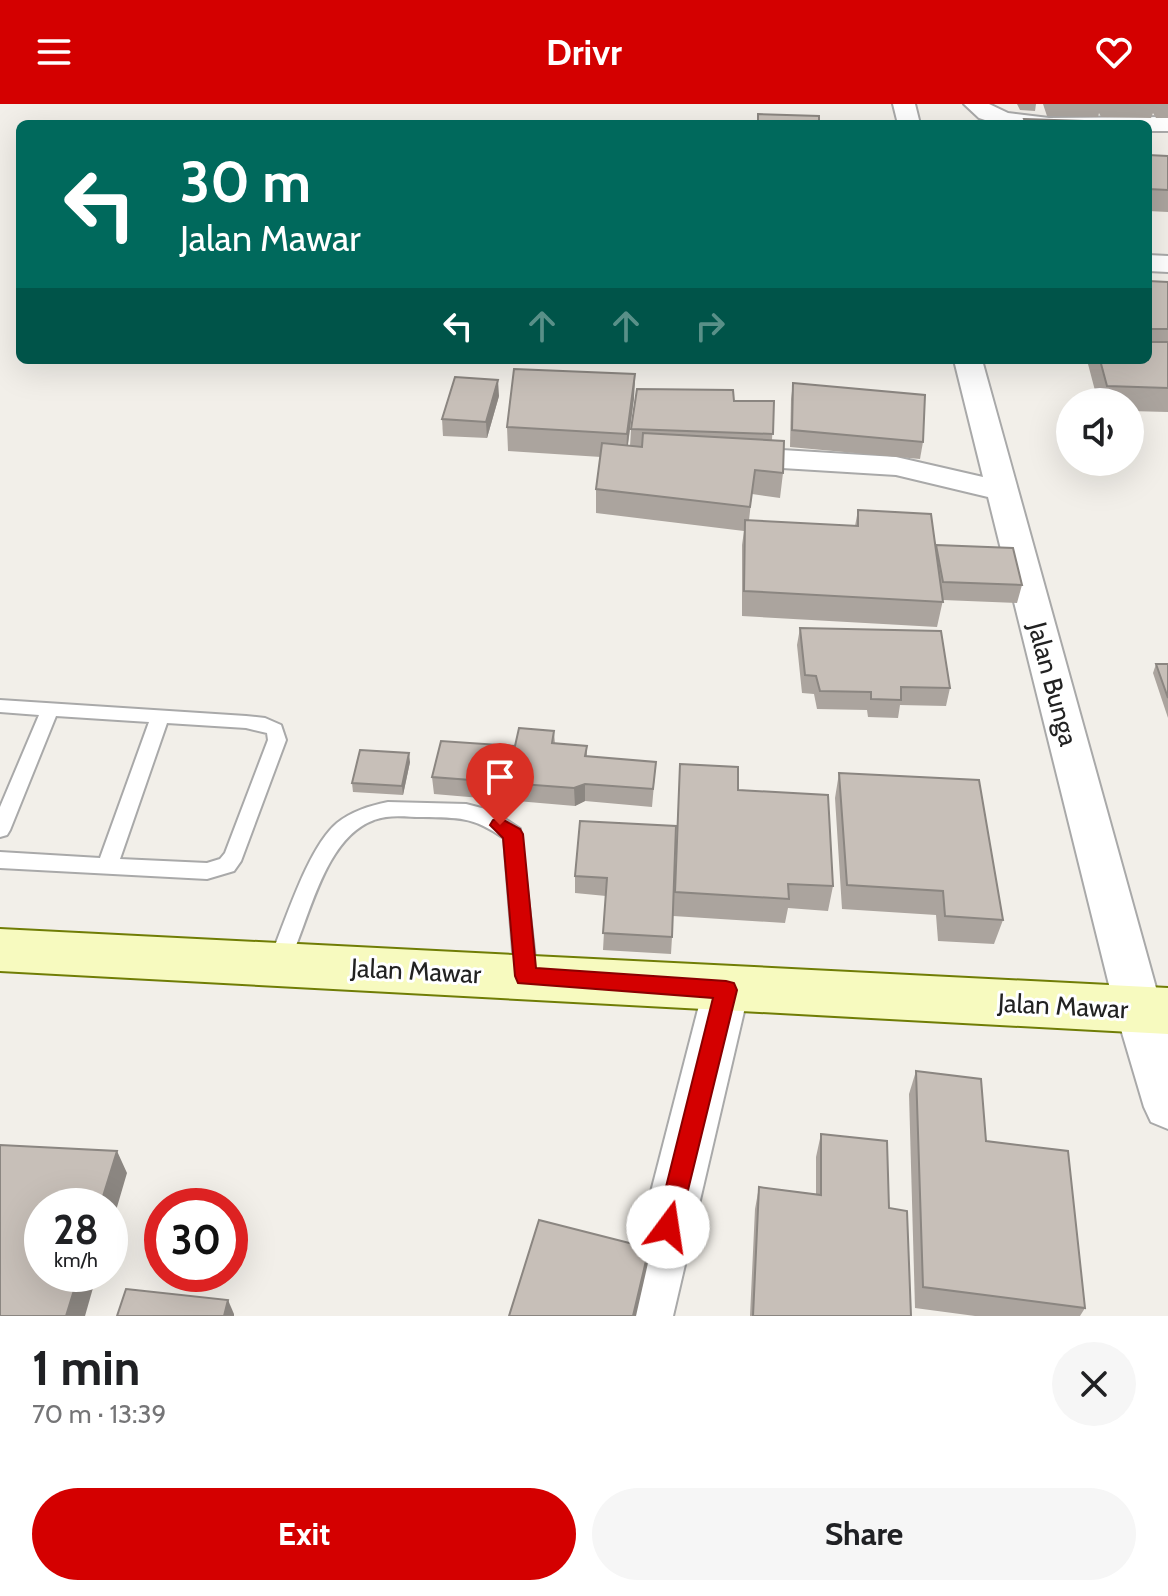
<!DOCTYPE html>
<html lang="en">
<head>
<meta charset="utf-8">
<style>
	:root { --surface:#fff; --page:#f6f6f6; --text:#202124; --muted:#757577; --accent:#d40000 }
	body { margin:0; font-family:Cabin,sans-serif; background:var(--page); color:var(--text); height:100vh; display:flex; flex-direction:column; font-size:30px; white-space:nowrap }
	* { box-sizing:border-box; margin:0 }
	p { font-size:26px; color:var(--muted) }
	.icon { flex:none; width:44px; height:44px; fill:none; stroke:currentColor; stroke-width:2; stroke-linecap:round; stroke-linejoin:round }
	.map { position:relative; height:1212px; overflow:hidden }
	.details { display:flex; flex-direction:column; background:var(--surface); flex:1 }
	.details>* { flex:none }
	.hud { position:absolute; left:16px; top:16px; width:1136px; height:244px; border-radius:12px; box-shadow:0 8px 32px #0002; background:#00695c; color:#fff; overflow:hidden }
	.controls { position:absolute; left:1056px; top:284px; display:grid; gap:16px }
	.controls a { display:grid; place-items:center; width:88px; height:88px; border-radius:50%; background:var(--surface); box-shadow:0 8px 32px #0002; font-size:40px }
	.speed { position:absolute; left:24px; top:1084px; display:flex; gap:16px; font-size:40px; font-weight:700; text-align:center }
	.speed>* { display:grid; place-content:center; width:104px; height:104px; border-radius:50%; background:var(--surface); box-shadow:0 8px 32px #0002; line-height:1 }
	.speed small { font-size:20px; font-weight:400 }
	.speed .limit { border:12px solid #d22; background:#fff; color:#111 }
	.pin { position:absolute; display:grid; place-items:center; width:68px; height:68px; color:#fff; margin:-82px -34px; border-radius:50% 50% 50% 0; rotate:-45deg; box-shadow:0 0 8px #0007 }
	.pin .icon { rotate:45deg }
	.me { position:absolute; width:88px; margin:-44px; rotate:14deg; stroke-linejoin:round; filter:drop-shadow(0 0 6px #0008) }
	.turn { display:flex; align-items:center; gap:28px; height:168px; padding:0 32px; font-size:36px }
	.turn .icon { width:104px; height:104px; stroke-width:2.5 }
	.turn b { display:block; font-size:56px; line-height:68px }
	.lanes { display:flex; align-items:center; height:76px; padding:0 32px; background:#0003; justify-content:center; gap:40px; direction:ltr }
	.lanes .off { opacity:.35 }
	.round { display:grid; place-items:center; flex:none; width:84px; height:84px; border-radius:42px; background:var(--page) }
	.headline { display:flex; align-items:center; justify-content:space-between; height:136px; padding:0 32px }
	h1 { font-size:48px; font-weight:700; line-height:60px }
	.cta { display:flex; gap:16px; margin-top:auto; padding:16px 32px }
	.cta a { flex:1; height:92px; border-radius:48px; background:var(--accent); color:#fff; font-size:32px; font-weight:700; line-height:92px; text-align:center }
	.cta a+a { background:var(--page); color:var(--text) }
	header { display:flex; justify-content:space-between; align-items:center; height:104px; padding:0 32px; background:var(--accent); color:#fff; font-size:36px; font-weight:700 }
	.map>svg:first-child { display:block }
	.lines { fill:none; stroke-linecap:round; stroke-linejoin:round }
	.lane-casing { stroke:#a9a9a9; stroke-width:4 }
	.street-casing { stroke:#a9a9a9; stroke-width:4 }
	.secondary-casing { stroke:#707d05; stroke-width:4 }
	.lane { fill:#fff; fill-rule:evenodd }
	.street { fill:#fff; fill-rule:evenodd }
	.secondary { fill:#f7fabf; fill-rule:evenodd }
	.wall { fill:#aba49e }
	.shaded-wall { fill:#8b8681 }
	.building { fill:#c7bfb8; stroke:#8b8681; stroke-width:2 }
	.route { fill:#d40000; stroke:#8a0000; stroke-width:2 }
	.labels { text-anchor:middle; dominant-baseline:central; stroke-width:6; stroke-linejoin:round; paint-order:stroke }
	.street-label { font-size:26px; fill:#222; stroke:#fff }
</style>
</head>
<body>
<header><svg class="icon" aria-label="menu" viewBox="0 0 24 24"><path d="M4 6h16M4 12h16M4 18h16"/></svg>Drivr<svg class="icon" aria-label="heart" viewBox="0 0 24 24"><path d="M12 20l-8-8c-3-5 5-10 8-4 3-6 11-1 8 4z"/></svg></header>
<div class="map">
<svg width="1168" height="1212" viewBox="0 0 1168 1212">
	<rect width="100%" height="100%" fill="#f2efe9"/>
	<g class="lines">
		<g class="lane-casing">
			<g id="lane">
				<path d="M0 596 246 612 265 614 281 621 286 636 241 757 234 767 207 775 0 764V748L100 754 149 618 56 612 10 726 7 731 0 733V703L39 611 0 608ZM167 619 246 624 267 629 268 636 225 749 220 755 207 759 120 755Z"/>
				<path d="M388 698 466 700 493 707 520 725 537 872 534 878 526 881 518 878 515 872 504 734C471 712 460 714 423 713 407 713 389 710 374 716 322 735 309 820 286 865L279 868 272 865 268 859C284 822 307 744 337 719 352 707 369 702 388 698Z"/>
			</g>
		</g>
		<g class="street-casing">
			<g id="street">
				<polygon points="893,0 915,0 920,20 898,20"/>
				<polygon points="964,0 989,0 1008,9 1049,14 1168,13 1168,27 1148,27 1148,20 997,20 979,14"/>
				<polygon points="1148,151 1168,152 1168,168 1148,167"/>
				<polygon points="954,256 982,256 1168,927 1168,1025 1151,1018 1144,1003 1115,905 988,393 896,371 782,364 771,362 766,355 771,348 782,346 896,353 983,373"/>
				<polygon points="726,867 742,872 749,886 673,1212 619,1212 703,886 710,872"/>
			</g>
		</g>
		<g class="secondary-casing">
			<polygon id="secondary" points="0,825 1168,884 1168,930 0,867"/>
		</g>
		<use href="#lane" class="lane"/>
		<use href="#street" class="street"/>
		<use href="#secondary" class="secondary"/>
	</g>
	<g class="wall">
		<polygon points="1017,0 1036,0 1035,7 1020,6"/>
		<polygon points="1043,0 1168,0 1168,14 1156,14 1153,9 1151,14 1101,13 1099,9 1098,13 1047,12"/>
		<polygon points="1148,51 1168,52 1168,108 1148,107"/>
		<polygon points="1148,177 1168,178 1168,308 1130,307 1130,298 1098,298 1088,260 1089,256 1148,256"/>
		<polygon points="635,270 634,294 628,341 630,342 631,325 734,297 774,297 772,336 783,369 780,394 752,390 749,416 855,422 858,406 935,445 936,441 1022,481 1017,499 943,496 937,523 742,512 742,441 744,427 596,409 596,385 601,353 508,347 507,323"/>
		<polygon points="793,279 923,338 920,355 790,343 791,295"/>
		<polygon points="499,292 487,334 443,332 442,315"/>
		<polygon points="800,524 950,584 946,602 900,601 898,614 868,613 867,606 817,605 814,590 802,589 797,541"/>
		<polygon points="1156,560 1168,560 1168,614 1153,569"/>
		<polygon points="554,627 555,640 587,642 587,653 656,658 652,703 585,697 575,702 434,690 432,673"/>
		<polygon points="410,658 403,691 353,688 352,679"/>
		<polygon points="680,660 738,686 833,782 828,807 788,804 785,819 673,812"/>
		<polygon points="839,669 1003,816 994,840 938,837 936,811 842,805 835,694"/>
		<polygon points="580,717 672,833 671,850 603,846 606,792 575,789 575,772"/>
		<polygon points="916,967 986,1037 1085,1204 1080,1212 975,1212 915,1204 909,990"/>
		<polygon points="821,1030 889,1104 911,1212 750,1212 755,1105 759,1083 816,1090 816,1053"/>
	</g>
	<g class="shaded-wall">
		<polygon points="635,270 634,294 626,354 627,330"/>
		<polygon points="498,276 499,292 487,334 486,318"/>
		<polygon points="409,649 410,658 403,691 402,682"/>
		<polygon points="585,680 585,697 575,702 574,684"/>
		<polygon points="117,1047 127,1069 110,1127 110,1102 100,1102"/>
		<polygon points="649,1144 648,1159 636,1212 633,1212"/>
		<polygon points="79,1170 97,1170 85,1212 66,1212"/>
		<polygon points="228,1196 234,1210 234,1212 224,1212"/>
	</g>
	<g class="building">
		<polygon points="758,10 819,12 819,20 758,20"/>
		<polygon points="1024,15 1114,18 1115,20 1026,20"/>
		<polygon points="1148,51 1168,52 1168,86 1148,85"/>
		<polygon points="1148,177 1168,178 1168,225 1150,225 1148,223"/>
		<polygon points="1148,238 1168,238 1168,284 1107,282 1100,256 1148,256"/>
		<polygon points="514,265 635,270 627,330 507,323"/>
		<polygon points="455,273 498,276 486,318 442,315"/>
		<polygon points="793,279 925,291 923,338 792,326"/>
		<polygon points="637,285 733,286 734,297 774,297 773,330 631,325"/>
		<polygon points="643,329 784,337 783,369 755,366 750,403 596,385 602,339 642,343"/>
		<polygon points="858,406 931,410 943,498 744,487 745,416 858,422"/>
		<polygon points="936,441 1013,444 1022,481 943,478"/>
		<polygon points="800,524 941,527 950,584 901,583 901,596 871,595 871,588 820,587 816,572 805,571"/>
		<polygon points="1156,560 1168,560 1168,594"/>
		<polygon points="519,624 554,627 552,639 587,642 585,652 656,658 653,685 585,680 574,684 432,673 441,637 515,642"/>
		<polygon points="360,646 409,649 402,682 352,679"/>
		<polygon points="680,660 738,663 738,686 828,691 833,782 788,780 789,795 675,788"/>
		<polygon points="839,669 979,676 1003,816 945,812 943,787 847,781"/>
		<polygon points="580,717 676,722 672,833 603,829 607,774 575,772"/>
		<polygon points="916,967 981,975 986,1037 1068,1047 1085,1204 923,1183"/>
		<polygon points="821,1030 887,1037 889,1104 907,1107 911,1212 753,1212 759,1083 821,1091"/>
		<polygon points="0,1041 117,1047 100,1102 42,1102 42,1170 79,1170 66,1212 0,1212"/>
		<polygon points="539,1116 649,1144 633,1212 509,1212"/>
		<polygon points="126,1185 228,1196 224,1212 117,1212"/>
	</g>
	<polygon class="route" points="500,714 520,725 523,730 536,864 726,877 734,879 737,886 677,1131 668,1135 659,1131 656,1123 713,894 518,879 515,872 503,734 490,721 493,716"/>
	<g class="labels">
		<g class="street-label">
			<text transform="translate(1053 580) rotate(75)">Jalan Bunga</text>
			<text transform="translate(416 867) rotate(3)">Jalan Mawar</text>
			<text transform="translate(1063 902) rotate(3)">Jalan Mawar</text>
		</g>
	</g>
</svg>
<div class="controls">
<a><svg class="icon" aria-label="sound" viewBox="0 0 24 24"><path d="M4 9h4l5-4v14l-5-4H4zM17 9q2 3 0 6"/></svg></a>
</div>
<div class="speed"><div>28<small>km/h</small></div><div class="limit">30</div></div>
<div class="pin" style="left:500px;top:721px;background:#d93025"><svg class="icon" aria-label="arrive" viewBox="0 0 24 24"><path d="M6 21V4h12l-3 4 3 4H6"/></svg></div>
<svg class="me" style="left:668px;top:1123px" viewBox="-20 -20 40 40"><circle r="19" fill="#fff"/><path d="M0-13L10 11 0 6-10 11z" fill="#d40000"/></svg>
<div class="hud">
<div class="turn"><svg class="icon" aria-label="left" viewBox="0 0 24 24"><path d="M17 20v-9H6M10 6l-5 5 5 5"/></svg><div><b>30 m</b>Jalan Mawar</div></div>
<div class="lanes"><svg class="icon" aria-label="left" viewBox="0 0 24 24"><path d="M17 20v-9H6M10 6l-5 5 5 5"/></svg><svg class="icon off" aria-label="ahead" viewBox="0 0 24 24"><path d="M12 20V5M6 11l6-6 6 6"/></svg><svg class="icon off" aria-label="ahead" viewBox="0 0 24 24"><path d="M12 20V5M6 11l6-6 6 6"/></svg><svg class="icon off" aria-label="right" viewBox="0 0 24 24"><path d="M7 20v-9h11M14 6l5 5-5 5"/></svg></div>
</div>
</div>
<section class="details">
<div class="headline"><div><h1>1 min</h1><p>70 m · 13:39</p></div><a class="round"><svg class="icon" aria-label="close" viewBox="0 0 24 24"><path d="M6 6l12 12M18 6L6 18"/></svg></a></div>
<div class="cta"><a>Exit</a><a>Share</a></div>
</section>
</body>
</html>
